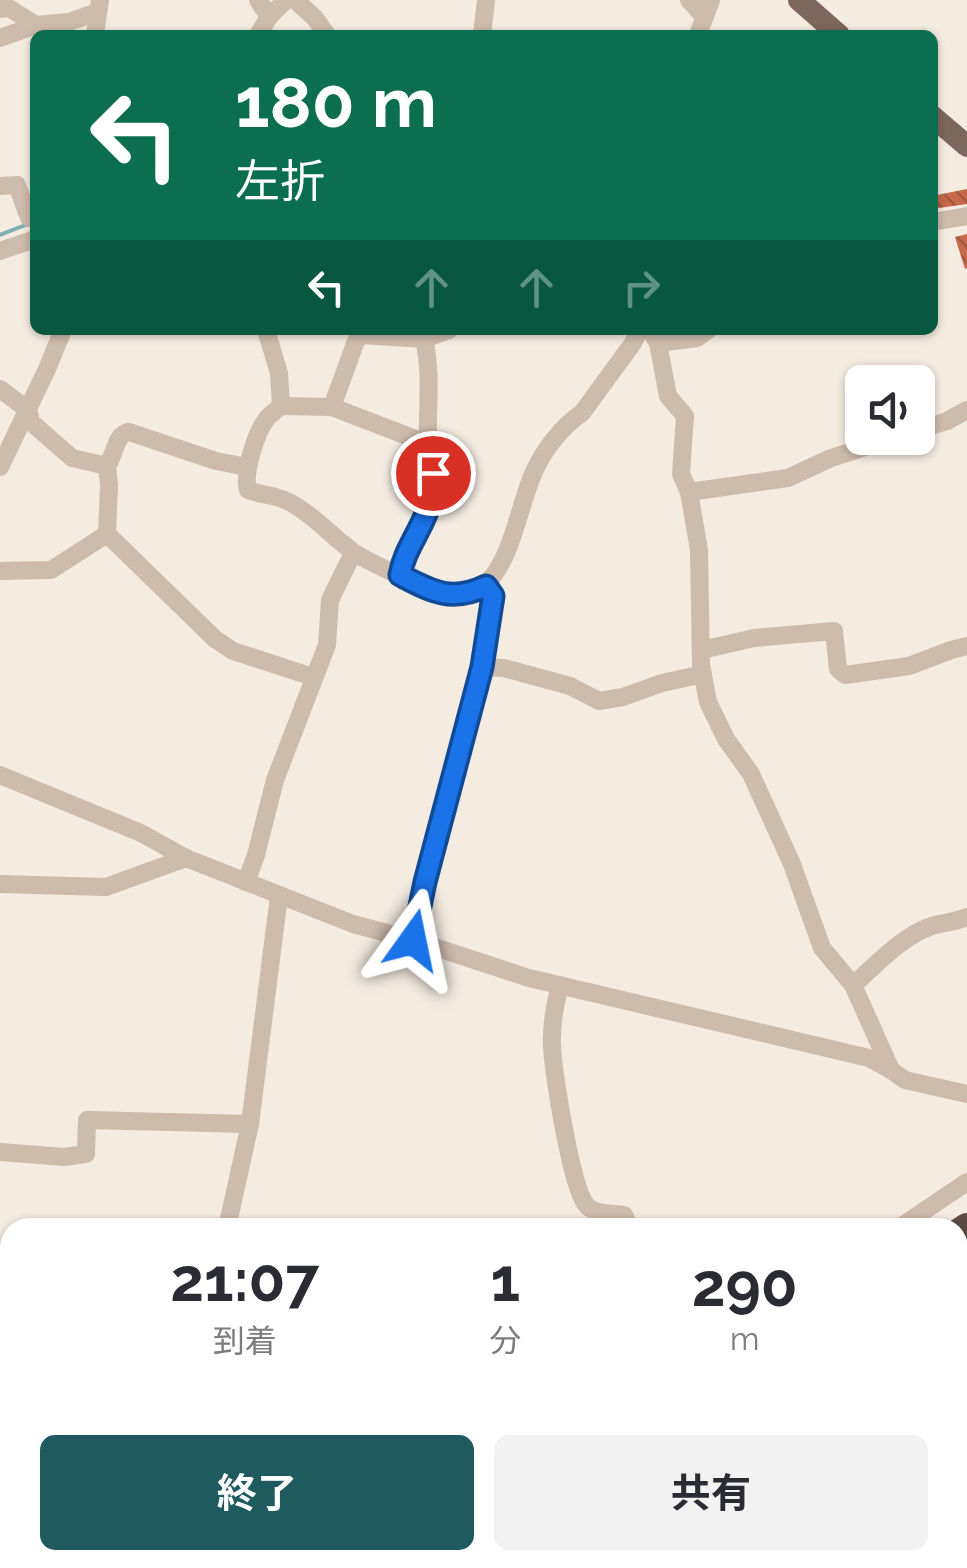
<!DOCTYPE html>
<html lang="ja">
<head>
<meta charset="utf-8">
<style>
	:root { --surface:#fff; --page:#f2f2f3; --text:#2b2b33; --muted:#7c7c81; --accent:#1f5a5e }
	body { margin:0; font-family:Raleway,"Noto Sans JP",sans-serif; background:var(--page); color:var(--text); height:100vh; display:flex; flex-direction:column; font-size:38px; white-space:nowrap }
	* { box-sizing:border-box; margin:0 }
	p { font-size:32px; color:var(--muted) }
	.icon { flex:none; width:55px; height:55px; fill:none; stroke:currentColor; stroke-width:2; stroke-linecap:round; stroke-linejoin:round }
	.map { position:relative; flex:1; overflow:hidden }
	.details { position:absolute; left:0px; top:1218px; width:968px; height:352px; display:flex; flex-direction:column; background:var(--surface); border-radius:30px 30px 0 0; box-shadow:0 2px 8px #0004 }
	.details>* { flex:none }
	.guide { position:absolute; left:30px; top:30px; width:908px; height:305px; border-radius:15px; box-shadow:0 2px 8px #0004; background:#0b6e4f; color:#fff; overflow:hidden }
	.controls { position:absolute; left:845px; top:365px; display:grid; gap:20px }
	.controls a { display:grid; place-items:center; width:90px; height:90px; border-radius:15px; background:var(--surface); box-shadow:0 2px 8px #0004; font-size:50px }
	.pin { position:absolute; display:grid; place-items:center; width:85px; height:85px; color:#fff; margin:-42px; border:5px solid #fff; border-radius:50%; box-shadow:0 2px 10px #0007 }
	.me { position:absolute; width:110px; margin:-55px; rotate:12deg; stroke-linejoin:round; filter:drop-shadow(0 0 8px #0008) }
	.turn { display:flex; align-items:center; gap:35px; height:210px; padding:0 40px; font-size:45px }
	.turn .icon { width:130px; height:130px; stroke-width:2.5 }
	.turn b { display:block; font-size:70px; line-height:85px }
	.lanes { display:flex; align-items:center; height:95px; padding:0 40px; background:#0003; justify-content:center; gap:50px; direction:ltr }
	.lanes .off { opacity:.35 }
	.eta { display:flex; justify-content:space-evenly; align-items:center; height:170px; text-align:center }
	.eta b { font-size:60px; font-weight:700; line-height:70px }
	.cta { display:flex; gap:20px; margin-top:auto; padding:20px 40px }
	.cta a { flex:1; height:115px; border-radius:15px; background:var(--accent); color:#fff; font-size:40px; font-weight:700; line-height:115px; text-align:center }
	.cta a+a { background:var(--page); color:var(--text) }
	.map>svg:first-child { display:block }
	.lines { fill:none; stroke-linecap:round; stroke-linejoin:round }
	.stream { stroke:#7fb0b2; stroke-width:4 }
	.building { fill:url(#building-back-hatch) }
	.minor { stroke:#cdbbac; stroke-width:18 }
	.major { stroke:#7d675c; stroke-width:22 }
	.highway { stroke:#5c4a42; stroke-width:28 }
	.route-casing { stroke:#114b97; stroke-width:25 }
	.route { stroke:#1a73e8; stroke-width:18 }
</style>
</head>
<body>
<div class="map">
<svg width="967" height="1568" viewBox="0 0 967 1568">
	<defs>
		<pattern id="building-back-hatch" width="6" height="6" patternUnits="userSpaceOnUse" patternTransform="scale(2.5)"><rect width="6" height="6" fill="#c8694b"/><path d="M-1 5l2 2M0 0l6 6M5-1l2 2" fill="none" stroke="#a4573f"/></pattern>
	</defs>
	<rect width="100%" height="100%" fill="#f4ebe1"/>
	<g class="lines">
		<polyline class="stream" points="0,235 28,224"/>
	</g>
	<g class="building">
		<polygon points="967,189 967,204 932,209 932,196"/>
		<polygon points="967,234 967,268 965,269 955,237"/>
	</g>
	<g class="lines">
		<g class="minor">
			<polyline points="258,0 269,17"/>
			<polyline points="295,0 315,18 327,35"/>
			<polyline points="689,0 704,16"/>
			<polyline points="0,9 9,8 36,25"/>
			<polyline points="95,35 100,0"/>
			<polyline points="258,35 269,17 286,0"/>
			<polyline points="482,35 486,0"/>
			<polyline points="698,35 711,0"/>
			<polyline points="0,38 36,25 69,22 97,12"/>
			<polyline points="0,186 17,185 29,218 35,216"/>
			<polyline points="932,222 967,216"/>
			<polyline points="0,251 35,239"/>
			<path d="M266 330 279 373 281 406C277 410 272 413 268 417 256 431 243 473 248 490 263 496 275 494 291 503 315 516 331 536 352 551 366 561 384 568 400 576 411 581 423 589 434 593 508 616 513 516 534 472 543 451 562 426 582 413L633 343 639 330"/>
			<polyline points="650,330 658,343 668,396 685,416 681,474 689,492 699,550 701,665 708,702 726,739 751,774 792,864 822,948 853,985 891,1070"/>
			<polyline points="658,343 697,338 708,330"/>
			<polyline points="0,389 28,410 31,422 72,458 107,466"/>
			<polyline points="281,406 332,407 356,341 361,335 424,339 449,330"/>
			<polyline points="332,407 428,444"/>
			<polyline points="918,430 947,421 967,410"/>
			<polyline points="0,467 47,369 63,330"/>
			<path d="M247 467 216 461 129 432C115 434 115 455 107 466L109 485 107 534 215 639 233 651 313 677"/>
			<polyline points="689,492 788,478 831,458 894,438"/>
			<polyline points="0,571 51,570 107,534"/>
			<path d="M399 575C405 548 423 529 430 503 436 481 429 463 428 441 427 406 432 374 424 339"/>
			<polyline points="702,650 754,638 834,631 838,669 845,675 909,666 951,650 967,646"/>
			<polyline points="482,667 504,668 570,686 599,701 623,697 662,683 703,674"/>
			<polyline points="0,775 141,833 186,858 353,924 413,940 529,978 869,1058 891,1070 905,1080 967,1094"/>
			<polyline points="246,882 256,855 275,780 327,645 330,600 353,553"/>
			<polyline points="0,884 106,887 186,858"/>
			<polyline points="413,940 425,882 482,667 493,596 486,586"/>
			<path d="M560 985C555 1004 551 1026 552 1047 554 1074 571 1189 587 1206 596 1215 613 1213 624 1215L630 1228"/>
			<path d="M853 985C876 965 900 938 929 927 941 922 954 923 967 917"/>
			<polyline points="0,1152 64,1157 86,1154 87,1120 250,1124"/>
			<polyline points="227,1228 250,1124 279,896"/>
			<polyline points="899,1228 967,1182"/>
			<polyline points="958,1305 967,1299"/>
			<polyline points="0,1426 10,1431"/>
			<polyline points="462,1560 465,1568"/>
			<polyline points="771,1560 772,1568"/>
			<polyline points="166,1568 168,1560"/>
			<polyline points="496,1568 512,1560"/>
		</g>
		<g class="major">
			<polyline points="799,0 839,35"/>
			<polyline points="932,116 967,146"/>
		</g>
		<g class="highway">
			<polyline points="958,1233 967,1227"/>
			<polyline points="958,1256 967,1249"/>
			<polyline points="351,1568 367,1560"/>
			<polyline points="393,1568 410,1560"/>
		</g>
	</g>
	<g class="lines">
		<g class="route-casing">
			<path id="route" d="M413 940 425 882 482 667 493 596 486 586C451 603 431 591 400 575 404 552 417 536 426 514 432 501 433 487 433 473"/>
		</g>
		<use href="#route" class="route"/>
	</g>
</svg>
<div class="controls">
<a><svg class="icon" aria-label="sound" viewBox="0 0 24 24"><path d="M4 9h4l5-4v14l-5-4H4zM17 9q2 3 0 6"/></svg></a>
</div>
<div class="pin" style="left:433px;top:473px;background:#d93025"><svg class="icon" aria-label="arrive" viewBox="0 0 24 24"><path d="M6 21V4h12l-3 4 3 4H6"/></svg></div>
<svg class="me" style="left:413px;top:940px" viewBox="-20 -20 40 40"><path d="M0-17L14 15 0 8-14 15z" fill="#1a73e8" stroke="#fff" stroke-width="4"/></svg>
<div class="guide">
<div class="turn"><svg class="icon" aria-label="left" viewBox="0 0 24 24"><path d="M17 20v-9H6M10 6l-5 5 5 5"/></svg><div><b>180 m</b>左折</div></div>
<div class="lanes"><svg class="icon" aria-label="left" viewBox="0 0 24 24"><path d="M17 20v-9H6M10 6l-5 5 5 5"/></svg><svg class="icon off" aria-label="ahead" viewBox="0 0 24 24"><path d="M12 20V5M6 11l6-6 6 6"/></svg><svg class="icon off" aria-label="ahead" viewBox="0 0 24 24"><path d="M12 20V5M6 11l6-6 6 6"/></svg><svg class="icon off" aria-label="right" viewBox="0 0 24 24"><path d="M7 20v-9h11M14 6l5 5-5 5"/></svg></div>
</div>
<section class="details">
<div class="eta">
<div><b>21:07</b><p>到着</p></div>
<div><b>1</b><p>分</p></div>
<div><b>290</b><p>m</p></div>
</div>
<div class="cta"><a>終了</a><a>共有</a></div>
</section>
</div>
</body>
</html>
